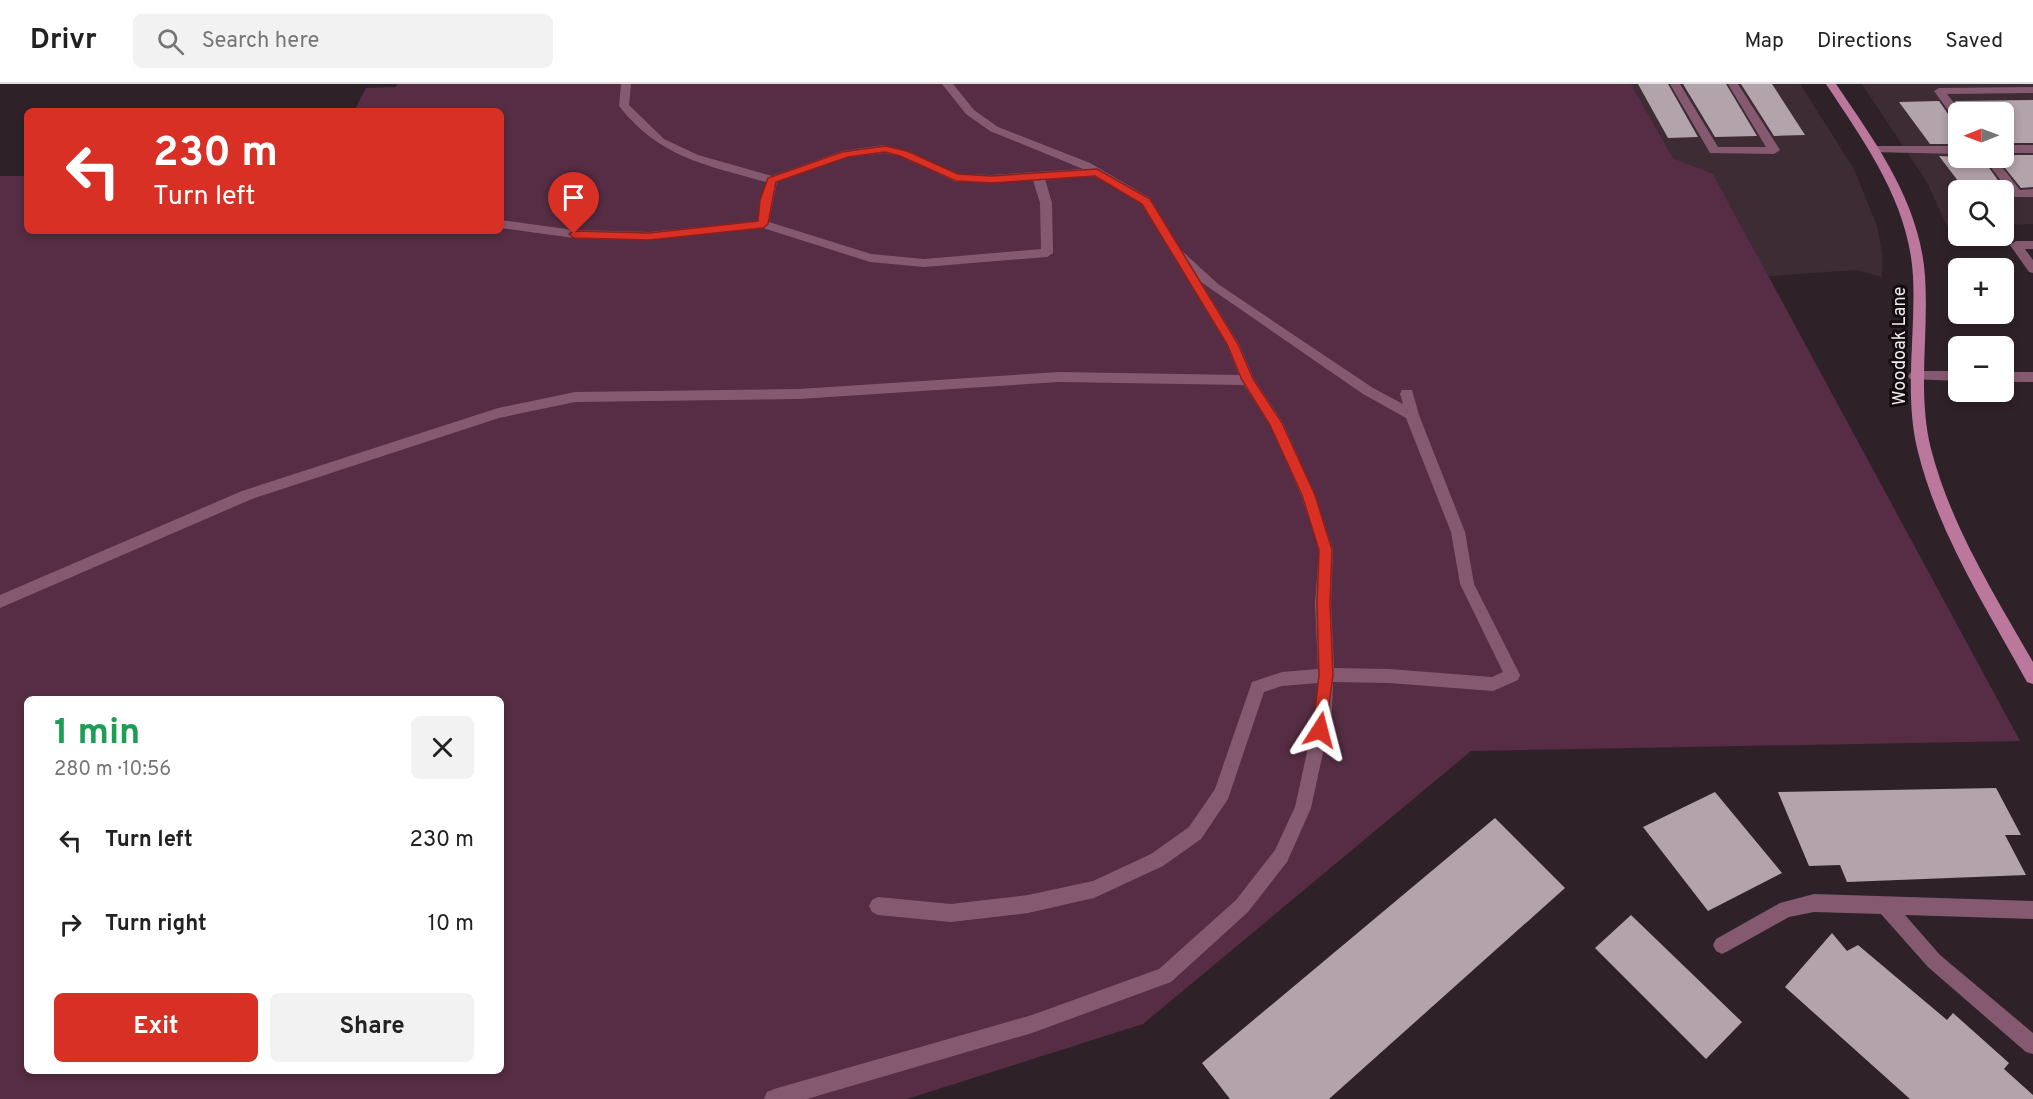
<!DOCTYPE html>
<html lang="en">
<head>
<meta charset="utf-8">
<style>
	:root { --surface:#fff; --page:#f2f2f2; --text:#222; --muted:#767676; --line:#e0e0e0; --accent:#d93025 }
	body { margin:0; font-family:Overpass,sans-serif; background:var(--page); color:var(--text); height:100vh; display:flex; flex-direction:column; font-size:22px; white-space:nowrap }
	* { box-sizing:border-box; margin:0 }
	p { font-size:20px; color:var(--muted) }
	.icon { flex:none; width:33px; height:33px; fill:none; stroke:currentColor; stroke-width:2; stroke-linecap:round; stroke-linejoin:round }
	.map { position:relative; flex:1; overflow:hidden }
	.panel { position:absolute; left:24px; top:612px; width:480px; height:378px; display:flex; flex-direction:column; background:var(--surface); border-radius:9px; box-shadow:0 3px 9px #0003 }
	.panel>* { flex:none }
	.hud { position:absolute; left:24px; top:24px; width:480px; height:126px; border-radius:9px; box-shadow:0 3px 9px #0003; background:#d93025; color:#fff; overflow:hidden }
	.needle { width:39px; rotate:269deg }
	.controls { position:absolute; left:1948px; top:18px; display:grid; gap:12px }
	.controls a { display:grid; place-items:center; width:66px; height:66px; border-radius:9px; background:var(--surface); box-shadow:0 3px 9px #0003; font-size:30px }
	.pin { position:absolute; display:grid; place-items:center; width:51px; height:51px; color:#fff; margin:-62px -26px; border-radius:50% 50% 50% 0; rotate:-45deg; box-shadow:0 0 6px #0007 }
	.pin .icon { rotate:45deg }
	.me { position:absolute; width:66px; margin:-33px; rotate:9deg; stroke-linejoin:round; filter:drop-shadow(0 0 4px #0008) }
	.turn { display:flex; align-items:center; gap:21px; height:126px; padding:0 30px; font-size:27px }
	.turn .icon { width:78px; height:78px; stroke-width:2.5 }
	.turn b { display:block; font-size:42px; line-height:51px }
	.round { display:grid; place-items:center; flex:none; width:63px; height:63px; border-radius:9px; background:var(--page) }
	.summary { display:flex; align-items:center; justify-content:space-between; height:102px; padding:0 30px }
	h1 { font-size:36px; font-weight:700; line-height:45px; color:#1e9e55 }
	.action { display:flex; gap:12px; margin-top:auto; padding:12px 30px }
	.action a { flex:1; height:69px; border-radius:9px; background:var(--accent); color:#fff; font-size:24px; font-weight:700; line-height:69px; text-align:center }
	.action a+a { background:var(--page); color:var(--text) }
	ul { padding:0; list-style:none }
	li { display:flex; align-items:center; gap:18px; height:84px; padding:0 30px }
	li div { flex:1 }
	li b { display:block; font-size:22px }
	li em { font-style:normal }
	header { display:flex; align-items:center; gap:36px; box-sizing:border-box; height:84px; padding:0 30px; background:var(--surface); border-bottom:2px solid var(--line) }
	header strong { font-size:28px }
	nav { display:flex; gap:33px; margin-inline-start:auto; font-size:21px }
	.search { width:420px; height:54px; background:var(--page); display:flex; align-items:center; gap:15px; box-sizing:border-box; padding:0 21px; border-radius:9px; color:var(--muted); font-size:22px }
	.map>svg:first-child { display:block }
	.built { fill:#3e2c35; fill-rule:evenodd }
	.green { fill:#562d44; fill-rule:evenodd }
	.building { fill:#b3a3ab }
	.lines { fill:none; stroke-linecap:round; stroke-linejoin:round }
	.lane { fill:#855a71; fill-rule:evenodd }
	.secondary { fill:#bb779c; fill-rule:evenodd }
	.route { fill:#d93025; stroke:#8d1f18; stroke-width:1.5 }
	.labels { text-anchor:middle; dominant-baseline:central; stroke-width:6; stroke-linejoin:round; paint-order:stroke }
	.street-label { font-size:18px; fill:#f1e9ed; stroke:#130d10 }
</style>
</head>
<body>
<header>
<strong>Drivr</strong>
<div class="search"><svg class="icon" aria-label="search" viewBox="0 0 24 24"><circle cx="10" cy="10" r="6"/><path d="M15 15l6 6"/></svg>Search here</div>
<nav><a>Map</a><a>Directions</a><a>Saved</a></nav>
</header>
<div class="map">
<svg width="2033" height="1015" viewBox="0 0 2033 1015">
	<rect width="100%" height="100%" fill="#2e2228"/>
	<g class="built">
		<polygon points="1631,0 1800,0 1854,85 1877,142 1882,170 1882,193 1856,186 1768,192 1713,90 1673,74"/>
		<path d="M1862 0H2033V140L2004 141V106H1959V141L1947 142 1927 98ZM1959 28H2004V74H1959Z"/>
	</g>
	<path class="green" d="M397 0H1631L1673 74 1713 90 2020 657 1471 667 1143 940 907 1015H0V92H27V147H501V27H354L366 4 396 3ZM27 615H501V987H27Z"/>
	<g class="building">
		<polygon points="1638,0 1668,0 1698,53 1668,54"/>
		<polygon points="1683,0 1726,0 1757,52 1715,53"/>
		<polygon points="1741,0 1772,0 1805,51 1774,52"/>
		<polygon points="2033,16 2033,59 2004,59 2004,28 1963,28 1955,17"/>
		<polygon points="1939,17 1953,37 1959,39 1959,60 1930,60 1899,18"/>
		<polygon points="2004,71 2033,71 2033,103 2021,104 1997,74 2004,74"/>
		<polygon points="1939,72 1982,74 2005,106 1965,106"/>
		<polygon points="1996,704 2021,751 2005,751 2026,791 1847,798 1840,781 1809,782 1778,708"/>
		<polygon points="1715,708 1782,789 1708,827 1643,743"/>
		<polygon points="1495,734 1565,804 1329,1015 1230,1015 1202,979"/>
		<polygon points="1631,831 1742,938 1706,975 1595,864"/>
		<polygon points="1832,849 1847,867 1858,861 1947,936 1953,929 2009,979 2004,985 2033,1011 2033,1015 1910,1015 1785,903"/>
	</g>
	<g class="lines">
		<g class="lane">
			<path d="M621 0H631L629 21 664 55 698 71 772 92 842 67 884 61 908 67 958 90 991 91 1083 85 990 47 966 30 942 0H953L974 26 998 43 1090 79 1150 114 1181 166 1218 200 1373 304 1403 320 1400 310 1402 306H1412L1419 331 1465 448 1474 500 1520 591 1518 596 1493 607 1389 599 1333 598 1332 627 1311 724 1287 778 1248 828 1171 898 1032 949 807 1015H764L767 1008 774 1005 1032 931 1159 885 1236 816 1275 766 1295 723 1316 627 1318 599 1282 602 1264 608 1228 715 1201 755 1163 782 1094 814 1028 829 951 838 878 831 872 828 869 822 872 816 878 813 951 820 1028 811 1093 797 1151 770 1189 743 1215 705 1252 598 1282 588 1318 585 1315 520 1319 466 1301 411 1270 341 1244 301 1059 298 799 315 575 318 499 334 252 415 0 524V511L242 407 498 324 575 308 799 305 1059 288 1239 291 1227 261 1142 120 1094 92 1045 95 1052 119 1053 169 1047 173 924 183 870 178 763 144 649 156 574 154 501 144V136L574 146 649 148 758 137 766 98C706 81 660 74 619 22ZM884 69 901 72 956 98 1033 96 1040 119 1041 165 924 175 871 170 769 138 777 98 848 73ZM1201 198 1363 310 1406 334 1451 448 1460 500 1503 588 1492 593 1389 585 1334 584 1331 520 1333 466 1315 411 1283 339 1254 295 1239 260Z"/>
			<polygon points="1670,0 1680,0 1718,63 1766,63 1728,0 1738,0 1780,66 1774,70 1710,69"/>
			<polygon points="2033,3 2033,9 1947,10 1961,28 1959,37 1955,36 1934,7 1939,4"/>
			<rect x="2004" y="61" width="29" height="8"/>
			<polygon points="1875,62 1959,62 1959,70 1871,68 1871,64"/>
			<polygon points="1984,74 1995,74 2020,106 2033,105 2033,113 2013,113"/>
			<polygon points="2016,157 2033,157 2033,165 2025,165 2033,176 2033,189 2029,188 2010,161"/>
			<polygon points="1915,287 1959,287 1959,297 1910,295 1908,292 1910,289"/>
			<rect x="2004" y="288" width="29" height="10"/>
			<polygon points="1814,810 2033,817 2033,835 1905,831 1940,871 2033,949 2033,970 2026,968 1928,883 1881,830 1814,828 1789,833 1728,867 1722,870 1716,867 1713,861 1716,855 1780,819"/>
		</g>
		<path class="secondary" d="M1826 0H1836C1876 59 1920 119 1925 192 1929 250 1917 308 1931 365 1951 442 1994 510 2033 578V600L2027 598C1986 523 1937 448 1917 364 1904 307 1916 249 1913 192 1909 119 1865 59 1826 0Z"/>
	</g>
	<polygon class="route" points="885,62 907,67 958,90 991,92 1097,85 1150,115 1238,260 1253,295 1282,339 1315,411 1332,466 1330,520 1333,591 1325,651 1315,651 1313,646 1319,591 1317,520 1319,466 1302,411 1270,341 1242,296 1227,260 1142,120 1095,92 991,99 956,97 900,72 885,68 848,73 776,98 768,140 763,144 649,156 574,154 569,150 574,147 649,149 758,137 760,116 768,94 842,68"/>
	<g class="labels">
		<g class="street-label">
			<text transform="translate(1900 262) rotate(-90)">Woodoak Lane</text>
		</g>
	</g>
</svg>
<div class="controls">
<a><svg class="needle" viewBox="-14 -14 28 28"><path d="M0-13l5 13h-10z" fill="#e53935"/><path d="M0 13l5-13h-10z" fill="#767676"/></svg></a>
<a><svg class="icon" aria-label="search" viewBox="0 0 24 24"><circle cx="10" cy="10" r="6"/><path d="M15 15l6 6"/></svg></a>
<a>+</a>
<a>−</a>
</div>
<div class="pin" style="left:574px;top:150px;background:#d93025"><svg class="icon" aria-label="arrive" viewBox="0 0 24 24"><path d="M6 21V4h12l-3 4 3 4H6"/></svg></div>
<svg class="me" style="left:1320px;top:646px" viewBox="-20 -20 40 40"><path d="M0-17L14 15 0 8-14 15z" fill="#d93025" stroke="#fff" stroke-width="4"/></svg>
<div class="hud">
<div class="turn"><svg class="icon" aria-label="left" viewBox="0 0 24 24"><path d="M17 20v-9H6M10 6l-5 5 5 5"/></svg><div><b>230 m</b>Turn left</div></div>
</div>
<section class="panel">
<div class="summary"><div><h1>1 min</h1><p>280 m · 10:56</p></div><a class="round"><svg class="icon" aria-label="close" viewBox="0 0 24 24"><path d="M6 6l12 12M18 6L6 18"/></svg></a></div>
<ul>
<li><svg class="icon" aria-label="left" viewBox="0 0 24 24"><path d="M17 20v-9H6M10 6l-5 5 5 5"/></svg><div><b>Turn left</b></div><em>230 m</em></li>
<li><svg class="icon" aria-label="right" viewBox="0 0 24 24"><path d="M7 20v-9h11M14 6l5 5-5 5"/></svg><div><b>Turn right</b></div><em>10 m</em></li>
</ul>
<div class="action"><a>Exit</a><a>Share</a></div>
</section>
</div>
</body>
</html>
